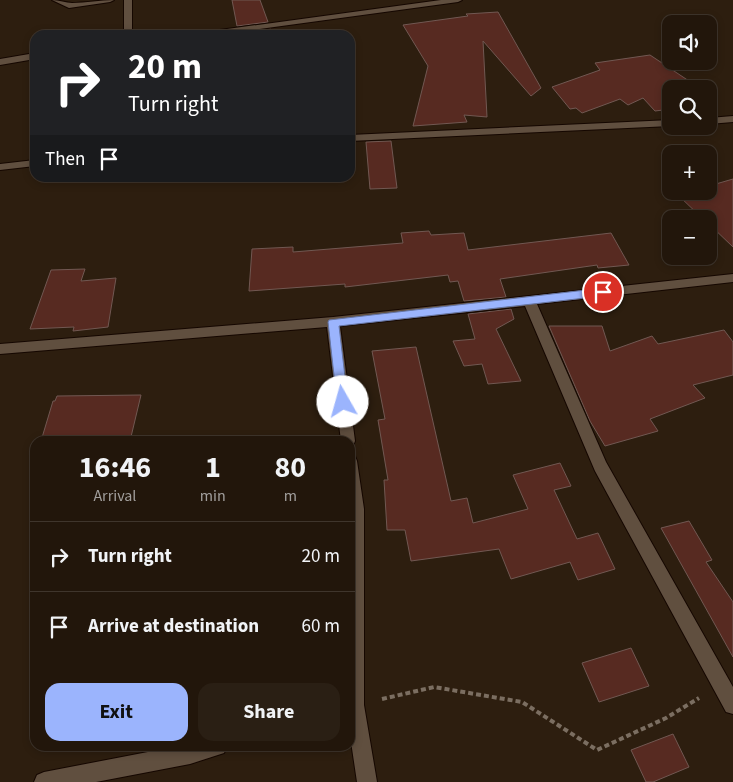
<!DOCTYPE html>
<html lang="en">
<head>
<meta charset="utf-8">
<style>
	:root { --surface:#22160b; --page:#2a1f14; --text:#f1f3f6; --muted:#a29f9d; --line:#3f352c; --accent:#9bb4fd }
	body { margin:0; font-family:"Source Sans 3",sans-serif; background:var(--page); color:var(--text); height:100vh; display:flex; flex-direction:column; font-size:19px; white-space:nowrap }
	* { box-sizing:border-box; margin:0 }
	p { font-size:16px; color:var(--muted) }
	.icon { flex:none; width:28px; height:28px; fill:none; stroke:currentColor; stroke-width:2; stroke-linecap:round; stroke-linejoin:round }
	.map { position:relative; flex:1; overflow:hidden }
	.panel { position:absolute; left:30px; top:436px; width:325px; height:315px; display:flex; flex-direction:column; background:var(--surface); border-radius:15px; box-shadow:0 2px 8px #0003,0 0 0 1px var(--line) }
	.panel>* { flex:none }
	.banner { position:absolute; left:30px; top:30px; width:325px; height:152px; border-radius:15px; box-shadow:0 2px 8px #0003,0 0 0 1px var(--line); background:#202124; color:#fff; overflow:hidden }
	.buttons { position:absolute; left:662px; top:15px; display:grid; gap:10px }
	.buttons a { display:grid; place-items:center; width:55px; height:55px; border-radius:10px; background:var(--surface); box-shadow:0 2px 8px #0003,0 0 0 1px var(--line); font-size:25px }
	.pin { position:absolute; display:grid; place-items:center; width:42px; height:42px; color:#fff; margin:-21px; border:2px solid #fff; border-radius:50%; box-shadow:0 1px 5px #0007 }
	.me { position:absolute; width:55px; margin:-28px; rotate:353deg; stroke-linejoin:round; filter:drop-shadow(0 0 4px #0008) }
	.turn { display:flex; align-items:center; gap:18px; height:105px; padding:0 15px; font-size:22px }
	.turn .icon { width:65px; height:65px; stroke-width:2.5 }
	.turn b { display:block; font-size:35px; line-height:42px }
	.then { display:flex; align-items:center; height:48px; padding:0 15px; background:#0003; gap:10px; font-size:19px }
	.eta { display:flex; justify-content:space-evenly; align-items:center; height:85px; text-align:center }
	.eta b { font-size:30px; font-weight:700; line-height:35px }
	.action { display:flex; gap:10px; margin-top:auto; padding:10px 15px }
	.action a { flex:1; height:58px; border-radius:15px; background:var(--accent); color:#111; font-size:20px; font-weight:700; line-height:58px; text-align:center }
	.action a+a { background:var(--page); color:var(--text) }
	ul { padding:0; list-style:none }
	li { display:flex; align-items:center; gap:15px; height:70px; padding:0 15px; border-top:1px solid var(--line) }
	li div { flex:1 }
	li b { display:block; font-size:19px }
	li em { font-style:normal }
	.map>svg:first-child { display:block }
	.building { fill:#572a21; stroke:#715852 }
	.lines { fill:none; stroke-linecap:round; stroke-linejoin:round }
	.minor-casing { stroke:#150700; stroke-width:2 }
	.path { stroke:#7b6e61; stroke-width:4; stroke-dasharray:5 3; stroke-linecap:butt }
	.minor { fill:#604f3f; fill-rule:evenodd }
	.route { fill:#9bb4fd; stroke:#6575a4 }
</style>
</head>
<body>
<div class="map">
<svg width="733" height="782" viewBox="0 0 733 782">
	<rect width="100%" height="100%" fill="#2d1e0f"/>
	<g class="building">
		<polygon points="232,0 260,0 268,22 237,26"/>
		<polygon points="498,12 541,88 531,96 483,41 487,117 464,115 467,122 413,126 428,66 403,25 468,16 466,14"/>
		<polygon points="271,29 273,35 239,34"/>
		<polygon points="650,55 701,89 671,89 671,109 655,111 643,98 628,105 620,99 582,113 576,108 570,109 552,87 600,70 595,63"/>
		<polygon points="391,141 397,188 370,189 366,142"/>
		<polygon points="733,179 733,247 709,224 709,219 703,219 678,195 690,191 709,191 709,186"/>
		<polygon points="429,231 431,235 464,233 468,250 611,233 629,265 598,268 597,265 500,279 506,297 464,301 458,281 450,282 448,275 345,287 345,284 249,291 252,249 293,247 293,252 403,243 401,233"/>
		<polygon points="85,269 81,281 116,278 108,327 73,331 74,327 30,329 51,270"/>
		<polygon points="511,309 514,319 496,329 521,381 488,384 482,364 464,366 453,341 475,339 468,314"/>
		<polygon points="549,326 602,326 610,351 652,336 658,344 724,330 733,342 733,375 693,385 705,398 650,419 658,431 605,446 590,421"/>
		<polygon points="416,347 451,501 467,498 473,523 528,509 513,475 560,463 571,486 554,490 577,539 598,533 615,569 578,580 570,562 511,579 499,549 411,561 405,530 387,530 384,480 388,480 378,420 385,419 372,351"/>
		<polygon points="141,395 130,441 41,441 53,401 55,401 57,396"/>
		<polygon points="689,521 712,560 706,562 733,602 733,657 661,528"/>
		<polygon points="631,648 649,686 599,702 582,663"/>
		<polygon points="673,734 689,767 653,782 646,782 631,750"/>
	</g>
	<g class="lines">
		<g class="minor-casing">
			<g id="minor">
				<path d="M52 0C59 0 66 3 72 3 86 3 100 0 114 0L110 2 69 8Z"/>
				<rect x="124" y="0" width="8" height="35"/>
				<polygon points="441,0 462,0 458,2 216,35 194,35 198,33"/>
				<polygon points="35,53 35,59 0,65 0,59"/>
				<polygon points="733,116 733,122 709,124 709,118"/>
				<polygon points="671,120 671,126 350,141 350,135"/>
				<polygon points="35,160 35,166 0,170 0,164"/>
				<polygon points="733,274 733,282 537,304 606,462 733,687 733,714 726,712 595,471 525,306 340,326 355,441 353,446 350,447 350,441 341,441 327,327 0,354 0,344 333,317"/>
				<polygon points="350,454 355,456 357,461 364,509 364,705 377,782 357,782 350,735"/>
				<polygon points="179,746 227,746 224,753 190,764 96,782 34,782 37,775 44,772"/>
			</g>
		</g>
		<polyline class="path" points="382,699 434,687 522,702 597,750 666,718 699,698"/>
		<use href="#minor" class="minor"/>
	</g>
	<polygon class="route" points="603,288 608,292 603,296 339,326 348,402 347,405 339,405 337,402 328,322 329,320"/>
</svg>
<div class="buttons">
<a><svg class="icon" aria-label="sound" viewBox="0 0 24 24"><path d="M4 9h4l5-4v14l-5-4H4zM17 9q2 3 0 6"/></svg></a>
<a><svg class="icon" aria-label="search" viewBox="0 0 24 24"><circle cx="10" cy="10" r="6"/><path d="M15 15l6 6"/></svg></a>
<a>+</a>
<a>−</a>
</div>
<div class="pin" style="left:603px;top:292px;background:#d93025"><svg class="icon" aria-label="arrive" viewBox="0 0 24 24"><path d="M6 21V4h12l-3 4 3 4H6"/></svg></div>
<svg class="me" style="left:343px;top:402px" viewBox="-20 -20 40 40"><circle r="19" fill="#fff"/><path d="M0-13L10 11 0 6-10 11z" fill="#9bb4fd"/></svg>
<div class="banner">
<div class="turn"><svg class="icon" aria-label="right" viewBox="0 0 24 24"><path d="M7 20v-9h11M14 6l5 5-5 5"/></svg><div><b>20 m</b>Turn right</div></div>
<div class="then">Then<svg class="icon" aria-label="arrive" viewBox="0 0 24 24"><path d="M6 21V4h12l-3 4 3 4H6"/></svg></div>
</div>
<section class="panel">
<div class="eta">
<div><b>16:46</b><p>Arrival</p></div>
<div><b>1</b><p>min</p></div>
<div><b>80</b><p>m</p></div>
</div>
<ul>
<li><svg class="icon" aria-label="right" viewBox="0 0 24 24"><path d="M7 20v-9h11M14 6l5 5-5 5"/></svg><div><b>Turn right</b></div><em>20 m</em></li>
<li><svg class="icon" aria-label="arrive" viewBox="0 0 24 24"><path d="M6 21V4h12l-3 4 3 4H6"/></svg><div><b>Arrive at destination</b></div><em>60 m</em></li>
</ul>
<div class="action"><a>Exit</a><a>Share</a></div>
</section>
</div>
</body>
</html>
